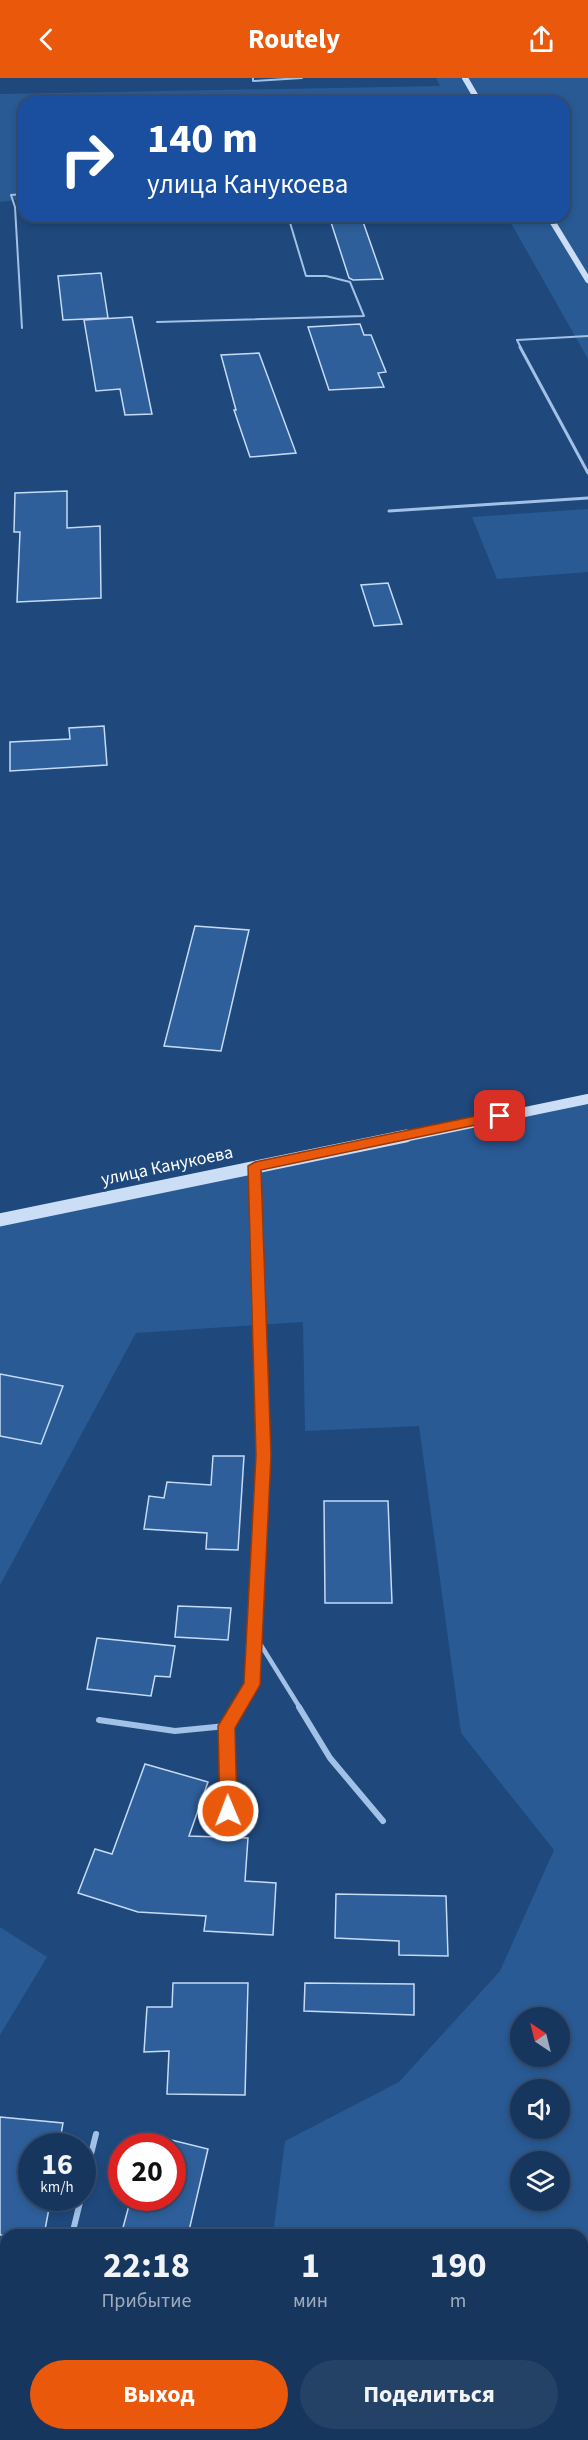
<!DOCTYPE html>
<html lang="ru">
<head>
<meta charset="utf-8">
<style>
	:root { --surface:#17365d; --page:#244166; --text:#f1f3f6; --muted:#9eabbc; --line:#365072; --accent:#ea580c }
	body { margin:0; font-family:"Source Sans 3",sans-serif; background:var(--page); color:var(--text); height:100vh; display:flex; flex-direction:column; font-size:22px; white-space:nowrap }
	* { box-sizing:border-box; margin:0 }
	p { font-size:20px; color:var(--muted) }
	.icon { flex:none; width:33px; height:33px; fill:none; stroke:currentColor; stroke-width:2; stroke-linecap:round; stroke-linejoin:round }
	.map { position:relative; flex:1; overflow:hidden }
	.panel { position:absolute; left:0px; top:2151px; width:588px; height:212px; display:flex; flex-direction:column; background:var(--surface); border-radius:18px 18px 0 0; box-shadow:0 3px 9px #0003,0 0 0 2px var(--line) }
	.panel>* { flex:none }
	.banner { position:absolute; left:18px; top:18px; width:552px; height:126px; border-radius:18px; box-shadow:0 3px 9px #0003,0 0 0 2px var(--line); background:#1a4fa0; color:#fff; overflow:hidden }
	.needle { width:39px; rotate:325deg }
	.tools { position:absolute; left:510px; top:1929px; display:grid; gap:12px }
	.tools a { display:grid; place-items:center; width:60px; height:60px; border-radius:50%; background:var(--surface); box-shadow:0 3px 9px #0003,0 0 0 2px var(--line); font-size:30px }
	.speed { position:absolute; left:18px; top:2055px; display:flex; gap:12px; font-size:30px; font-weight:700; text-align:center }
	.speed>* { display:grid; place-content:center; width:78px; height:78px; border-radius:50%; background:var(--surface); box-shadow:0 3px 9px #0003,0 0 0 2px var(--line); line-height:1 }
	.speed small { font-size:15px; font-weight:400 }
	.speed .limit { border:9px solid #d22; background:#fff; color:#111 }
	.pin { position:absolute; display:grid; place-items:center; width:51px; height:51px; color:#fff; margin:-26px; border-radius:12px; box-shadow:0 3px 9px #0006 }
	.me { position:absolute; width:66px; margin:-33px; rotate:359deg; stroke-linejoin:round; filter:drop-shadow(0 0 4px #0008) }
	.turn { display:flex; align-items:center; gap:21px; height:126px; padding:0 30px; font-size:27px }
	.turn .icon { width:78px; height:78px; stroke-width:2.5 }
	.turn b { display:block; font-size:42px; line-height:51px }
	.eta { display:flex; justify-content:space-evenly; align-items:center; height:102px; text-align:center }
	.eta b { font-size:36px; font-weight:700; line-height:42px }
	.button { display:flex; gap:12px; margin-top:auto; padding:12px 30px }
	.button a { flex:1; height:69px; border-radius:36px; background:var(--accent); color:#fff; font-size:24px; font-weight:700; line-height:69px; text-align:center }
	.button a+a { background:var(--page); color:var(--text) }
	header { display:flex; justify-content:space-between; align-items:center; height:78px; padding:0 30px; background:var(--accent); color:#fff; font-size:27px; font-weight:700 }
	.map>svg:first-child { display:block }
	.green { fill:#295a94; fill-rule:evenodd }
	.building { fill:#2e5f9a; stroke:#c5dbf5; stroke-width:1.5 }
	.lines { fill:none; stroke-linecap:round; stroke-linejoin:round }
	.lane-far3 { stroke:#a1c1e7; stroke-width:2 }
	.lane-far2 { stroke:#a1c1e7; stroke-width:3 }
	.lane-far1 { stroke:#a1c1e7; stroke-width:4.5 }
	.lane { stroke:#a1c1e7; stroke-width:6 }
	.secondary-far2 { stroke:#cbdef5; stroke-width:6 }
	.secondary-far1 { stroke:#cbdef5; stroke-width:10 }
	.secondary { stroke:#cbdef5; stroke-width:13 }
	.route { fill:#ea580c; stroke:#983908; stroke-width:1.5 }
	.labels { text-anchor:middle; dominant-baseline:central; stroke-width:6; stroke-linejoin:round; paint-order:stroke }
	.street-label { font-size:18px; fill:#fff; stroke:#1f487c }
</style>
</head>
<body>
<header><svg class="icon" aria-label="back" viewBox="0 0 24 24"><path d="M15 5l-7 7 7 7"/></svg>Routely<svg class="icon" aria-label="share" viewBox="0 0 24 24"><path d="M12 15V3M7 8l5-5 5 5M5 13v7h14v-7"/></svg></header>
<div class="map">
<svg width="588" height="2362" viewBox="0 0 588 2362">
	<rect width="100%" height="100%" fill="#1f487c"/>
	<g class="green">
		<polygon points="436,0 588,0 588,281 507,138 564,138 564,24 209,24 173,20 127,24 24,24 24,121 0,124 0,16 440,8"/>
		<polygon points="588,431 588,494 497,501 472,439"/>
		<path d="M588 1021V2362H407L390 2357 582 2356V2157H273L285 2063 399 2004 500 1893 554 1772 461 1655 419 1348 305 1353 303 1244 136 1255 0 1507V1142ZM520 1940H560V1978H520ZM520 2012H560V2050H520ZM520 2084H560V2122H520Z"/>
		<polygon points="0,1849 47,1879 0,1957"/>
	</g>
	<g class="building">
		<polygon points="329,138 361,138 383,201 353,202 349,200"/>
		<polygon points="101,195 108,240 63,242 58,198"/>
		<polygon points="132,239 152,336 125,337 120,311 96,313 84,242"/>
		<polygon points="360,246 364,257 371,257 386,294 378,295 384,309 329,312 308,249"/>
		<polygon points="259,275 296,375 250,379 234,332 236,332 221,277"/>
		<polygon points="67,413 67,450 100,448 101,520 17,524 20,454 14,454 15,415"/>
		<polygon points="388,505 402,546 374,548 361,507"/>
		<polygon points="104,648 107,687 10,693 10,664 70,661 69,650"/>
		<polygon points="195,848 249,852 221,973 164,968"/>
		<polygon points="0,1296 63,1308 41,1366 0,1358"/>
		<polygon points="213,1378 244,1378 238,1472 206,1471 207,1455 144,1451 149,1418 164,1420 167,1404 211,1407"/>
		<polygon points="324,1423 388,1423 392,1525 325,1525"/>
		<polygon points="178,1528 231,1530 228,1562 175,1559"/>
		<polygon points="97,1560 175,1568 170,1599 155,1598 151,1618 87,1611"/>
		<polygon points="145,1686 208,1704 189,1758 248,1760 245,1803 276,1805 273,1857 204,1853 206,1838 138,1834 78,1815 95,1771 112,1776"/>
		<polygon points="336,1816 446,1818 448,1878 399,1877 399,1863 335,1860"/>
		<polygon points="173,1905 248,1905 245,2017 167,2016 169,1973 144,1974 147,1929 172,1929"/>
		<polygon points="305,1905 414,1906 414,1937 304,1933"/>
		<polygon points="0,2039 63,2045 59,2068 32,2068 32,2120 51,2120 44,2157 0,2157"/>
		<polygon points="147,2056 208,2071 188,2157 121,2157 131,2120 172,2120 172,2068 144,2068"/>
	</g>
	<g class="lines">
		<g class="lane-far3">
			<polyline points="253,0 253,3 302,0"/>
			<polyline points="157,244 364,238 350,204 326,198 306,198 288,138"/>
			<polyline points="22,250 15,129 11,117 24,116"/>
			<polyline points="521,270 517,262 588,258"/>
		</g>
		<g class="lane-far2">
			<polyline points="520,269 588,395"/>
			<polyline points="389,433 588,420"/>
		</g>
		<g class="lane-far1">
			<polyline points="254,1556 300,1630"/>
			<polyline points="237,1630 252,1607 263,1377 255,1092"/>
		</g>
		<g class="lane">
			<polyline points="299,1629 330,1680 383,1743"/>
			<polyline points="99,1642 175,1653 226,1648"/>
			<polyline points="228,1733 226,1648 238,1629"/>
			<polyline points="82,2112 96,2056"/>
			<polyline points="72,2157 81,2120"/>
			<polyline points="503,2356 523,2362"/>
		</g>
		<g class="secondary-far2">
			<polyline points="465,0 479,24"/>
			<polyline points="549,138 588,202"/>
		</g>
		<polyline class="secondary-far1" points="399,1060 588,1021"/>
		<polyline class="secondary" points="0,1142 406,1058"/>
	</g>
	<polygon class="route" points="500,1033 504,1035 506,1038 504,1041 261,1092 271,1377 260,1607 235,1650 237,1733 235,1739 228,1741 222,1739 220,1733 218,1648 244,1605 256,1377 248,1088 255,1084"/>
	<g class="labels">
		<g class="street-label">
			<text transform="translate(167 1088) rotate(-12)">улица Канукоева</text>
		</g>
	</g>
</svg>
<div class="tools">
<a><svg class="needle" viewBox="-14 -14 28 28"><path d="M0-13l5 13h-10z" fill="#e53935"/><path d="M0 13l5-13h-10z" fill="#9eabbc"/></svg></a>
<a><svg class="icon" aria-label="sound" viewBox="0 0 24 24"><path d="M4 9h4l5-4v14l-5-4H4zM17 9q2 3 0 6"/></svg></a>
<a><svg class="icon" aria-label="layers" viewBox="0 0 24 24"><path d="M12 4l9 5-9 5-9-5zM3 14l9 5 9-5"/></svg></a>
</div>
<div class="speed"><div>16<small>km/h</small></div><div class="limit">20</div></div>
<div class="pin" style="left:500px;top:1038px;background:#d93025"><svg class="icon" aria-label="arrive" viewBox="0 0 24 24"><path d="M6 21V4h12l-3 4 3 4H6"/></svg></div>
<svg class="me" style="left:228px;top:1733px" viewBox="-20 -20 40 40"><circle r="17" fill="#ea580c" stroke="#fff" stroke-width="3"/><path d="M0-11L8 9 0 5-8 9z" fill="#fff"/></svg>
<div class="banner">
<div class="turn"><svg class="icon" aria-label="right" viewBox="0 0 24 24"><path d="M7 20v-9h11M14 6l5 5-5 5"/></svg><div><b>140 m</b>улица Канукоева</div></div>
</div>
<section class="panel">
<div class="eta">
<div><b>22:18</b><p>Прибытие</p></div>
<div><b>1</b><p>мин</p></div>
<div><b>190</b><p>m</p></div>
</div>
<div class="button"><a>Выход</a><a>Поделиться</a></div>
</section>
</div>
</body>
</html>
